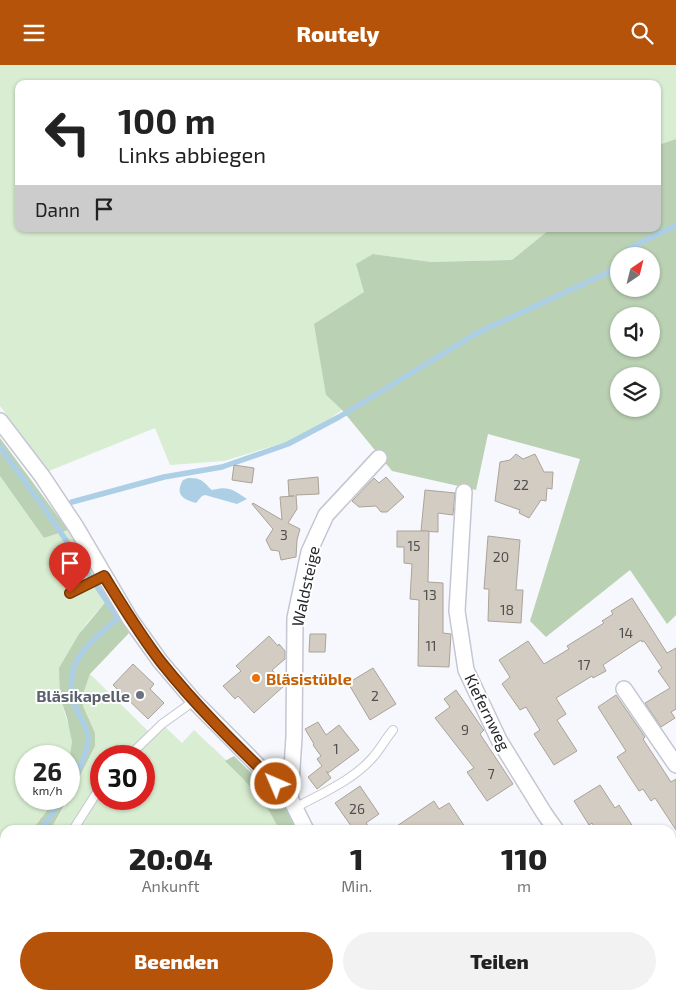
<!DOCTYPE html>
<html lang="de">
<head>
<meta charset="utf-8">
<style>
	:root { --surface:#fff; --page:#f2f2f2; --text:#222; --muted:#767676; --accent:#b45309 }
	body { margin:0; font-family:"Exo 2",sans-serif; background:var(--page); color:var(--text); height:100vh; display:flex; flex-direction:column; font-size:19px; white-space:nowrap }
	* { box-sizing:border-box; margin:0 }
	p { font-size:16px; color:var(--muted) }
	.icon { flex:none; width:28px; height:28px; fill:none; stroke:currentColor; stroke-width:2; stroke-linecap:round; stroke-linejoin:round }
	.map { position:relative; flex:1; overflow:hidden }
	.sheet { position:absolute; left:0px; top:760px; width:676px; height:175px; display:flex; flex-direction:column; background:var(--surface); border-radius:15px 15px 0 0; box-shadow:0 1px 4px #0004 }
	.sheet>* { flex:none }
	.hud { position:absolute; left:15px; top:15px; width:646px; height:152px; border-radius:10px; box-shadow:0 1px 4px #0004; background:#fff; color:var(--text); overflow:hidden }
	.needle { width:32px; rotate:35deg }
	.tools { position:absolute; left:610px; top:182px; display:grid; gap:10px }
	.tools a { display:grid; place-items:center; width:50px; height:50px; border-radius:50%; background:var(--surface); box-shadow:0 1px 4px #0004; font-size:25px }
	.speed { position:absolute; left:15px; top:680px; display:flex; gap:10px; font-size:25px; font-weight:700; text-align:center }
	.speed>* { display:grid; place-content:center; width:65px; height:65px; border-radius:50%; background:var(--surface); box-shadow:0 1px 4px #0004; line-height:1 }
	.speed small { font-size:12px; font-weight:400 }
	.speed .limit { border:8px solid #d22; background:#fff; color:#111 }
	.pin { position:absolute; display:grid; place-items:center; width:42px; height:42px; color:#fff; margin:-51px -21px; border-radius:50% 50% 50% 0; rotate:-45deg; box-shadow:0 0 5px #0007 }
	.pin .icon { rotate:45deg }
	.me { position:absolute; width:55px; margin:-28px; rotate:315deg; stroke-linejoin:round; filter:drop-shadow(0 0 4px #0008) }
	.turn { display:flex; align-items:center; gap:18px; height:105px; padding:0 20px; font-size:22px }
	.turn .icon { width:65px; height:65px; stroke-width:2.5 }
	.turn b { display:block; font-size:35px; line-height:42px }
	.then { display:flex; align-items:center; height:48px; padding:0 20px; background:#0003; gap:10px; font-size:19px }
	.eta { display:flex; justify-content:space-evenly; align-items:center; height:85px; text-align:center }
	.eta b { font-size:30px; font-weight:800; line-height:35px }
	.cta { display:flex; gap:10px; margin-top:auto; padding:10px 20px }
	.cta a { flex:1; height:58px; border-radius:30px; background:var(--accent); color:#fff; font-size:20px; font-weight:800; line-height:58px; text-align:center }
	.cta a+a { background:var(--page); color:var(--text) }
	header { display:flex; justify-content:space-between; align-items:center; height:65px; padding:0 20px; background:var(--accent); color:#fff; font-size:22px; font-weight:800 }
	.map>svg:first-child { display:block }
	.green { fill:#d8edd1; fill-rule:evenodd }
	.forest { fill:#bad1b3; fill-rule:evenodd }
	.water { fill:#adcfe6 }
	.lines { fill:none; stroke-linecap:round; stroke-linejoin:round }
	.stream { stroke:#adcfe6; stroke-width:5.5 }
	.building { fill:#d3ccc2; stroke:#aaa399 }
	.service-casing { stroke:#c4c6d2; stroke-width:10 }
	.minor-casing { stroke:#c4c6d2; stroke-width:18 }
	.service { stroke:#fff; stroke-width:8 }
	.minor { stroke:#fff; stroke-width:15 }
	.route-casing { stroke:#753606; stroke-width:12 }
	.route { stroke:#b45309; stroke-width:9 }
	.food-dot { fill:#e8710a; stroke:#fff; stroke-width:2 }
	.worship-dot { fill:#6b7280; stroke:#fff; stroke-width:2 }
	.labels { text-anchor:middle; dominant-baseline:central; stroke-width:4; stroke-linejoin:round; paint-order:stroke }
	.number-label { font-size:14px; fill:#504f50 }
	.street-label { font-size:16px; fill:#24252a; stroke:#fff }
	.food-label { font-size:16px; font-weight:bold; fill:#c56008; stroke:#fff; text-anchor:start }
	.worship-label { font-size:16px; font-weight:bold; fill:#5b616d; stroke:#fff; text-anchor:end }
</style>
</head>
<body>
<header><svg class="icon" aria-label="menu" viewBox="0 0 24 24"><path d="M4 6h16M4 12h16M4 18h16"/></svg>Routely<svg class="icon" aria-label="search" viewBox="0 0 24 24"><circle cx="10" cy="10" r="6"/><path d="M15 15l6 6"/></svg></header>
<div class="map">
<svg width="676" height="935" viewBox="0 0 676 935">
	<rect width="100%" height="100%" fill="#f7f8fd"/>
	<g class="green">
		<polygon points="0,0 676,0 676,74 658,80 658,19 19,19 19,164 550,164 512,195 431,197 373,189 364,227 326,330 342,345 306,371 224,396 170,400 155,363 49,406 0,341"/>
		<path d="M0 411 44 473 68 465 108 534C100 544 85 558 79 570 75 578 59 628 61 634 65 656 78 674 69 698V691H26V734H52L46 747 32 765H5V930H15L18 935H0Z"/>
		<path d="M90 609 151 669 162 659 182 678 194 665C225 695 262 724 279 765H50L69 734 95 681V668L83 641V629ZM101 691H144V734H101Z"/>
		<polygon points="37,930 323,930 324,935 39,935"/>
	</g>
	<g class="forest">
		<path d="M676 74V550L667 559 630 505 546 572 530 556 580 394 488 369 476 425 392 406 342 345 326 330 314 259 364 227 356 199 373 189 431 197 512 195 550 164H658V80ZM619 191H651V224H619ZM619 251H651V284H619ZM619 311H651V344H619Z"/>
		<polygon points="0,373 68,465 44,473 0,411"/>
		<polygon points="108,534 129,568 90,609 83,629 83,641 95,668 95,681 69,733 69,698 72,677 67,653 60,632 59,603 79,569"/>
		<path d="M234 691 286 742 296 765H279C267 737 247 717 225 696Z"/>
		<polygon points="52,734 68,734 50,765 32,765 46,747"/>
	</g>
	<path class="water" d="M188 413C203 413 202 416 212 425 229 421 232 424 247 434L237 439 205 430 202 431 196 438C182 434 175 429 183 415Z"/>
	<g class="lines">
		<g class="stream">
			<polyline points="623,191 630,183 676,160"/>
			<path d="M0 382 47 447 118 553C91 577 62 596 74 637 76 647 88 663 88 672 88 691 77 706 69 722"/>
			<polyline points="72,437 164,412 222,402 288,379 339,352 477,268 609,207 619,196"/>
			<polyline points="41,765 62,734"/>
			<polyline points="0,897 5,902"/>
			<polyline points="28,930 31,935"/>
		</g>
	</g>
	<g class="building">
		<polygon points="516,389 523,394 535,389 544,407 553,407 552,424 547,423 546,436 541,435 529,453 519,448 520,445 495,436 500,397 510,395"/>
		<polygon points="234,400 254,403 252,418 232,415"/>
		<polygon points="318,412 319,429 296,430 297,444 288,458 300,464 297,475 296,492 281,495 279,486 271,485 266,475 273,464 252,439 253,438 282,455 280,432 294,431 289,431 288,415"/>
		<polygon points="386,412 404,432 387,447 381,447 376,441 359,442 352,436 374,413 379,418"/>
		<polygon points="425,425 455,428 453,450 438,448 438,467 421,466"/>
		<polygon points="397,466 429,466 428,517 443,518 443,568 451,569 449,602 418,601 419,535 410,534 412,499 404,498 404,482 397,482"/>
		<polygon points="488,471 520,475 516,525 523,525 521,558 488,556 489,524 484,524"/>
		<polygon points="632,533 667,588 676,583 676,644 671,647 675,653 661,662 645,638 670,623 658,606 662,603 644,576 642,577 641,575 603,600 606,606 593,613 592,611 556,633 566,649 557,655 577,686 554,700 534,669 540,665 526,642 520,645 502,619 510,612 499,595 528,576 544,599 569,584 567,581 604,558 602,556 613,549 611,546"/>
		<polygon points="310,569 326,569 325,587 309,587"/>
		<polygon points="269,571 278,581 279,579 285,586 285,594 272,605 285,620 254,648 238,631 235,634 223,621 241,606 236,601"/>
		<polygon points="133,599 154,619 150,624 164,638 148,654 113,620"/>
		<polygon points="373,603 396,639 370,655 348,618"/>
		<polygon points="456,625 483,664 484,665 480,669 513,719 487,736 467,707 474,703 435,653 450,642 444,634"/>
		<polygon points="616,630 645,672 643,674 671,717 676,714 676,765 655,733 651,736 643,724 639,726 617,692 626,686 598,642"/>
		<polygon points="318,657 326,670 339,660 359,685 328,708 326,706 331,713 317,724 308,712 322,701 317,694 321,691 313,680 314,679 305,664"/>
		<polygon points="600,720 615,743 619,740 635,765 596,765 592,758 589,760 574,736"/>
		<polygon points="360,721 379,749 366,758 371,765 354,765 335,738"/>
		<polygon points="434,736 439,744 449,738 467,765 391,765"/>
	</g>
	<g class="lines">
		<g class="service-casing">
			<g id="service">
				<polyline points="70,528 104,511"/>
				<polyline points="129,691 162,659 194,636"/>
				<path d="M295 743C322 728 354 715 374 691 381 683 386 673 393 665"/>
				<polyline points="73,765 101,721"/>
				<polyline points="36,935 37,930"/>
			</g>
		</g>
		<g class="minor-casing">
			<g id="minor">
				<polyline points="0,356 42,411 76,462 130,554 160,596 194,636 290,733 306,765"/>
				<polyline points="464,427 457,546 466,605 499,675 544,748 556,765"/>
				<polyline points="624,624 676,700"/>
				<polyline points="290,733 294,672 295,553 309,487 326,450 379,393"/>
				<polyline points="354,930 355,935"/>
				<polyline points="453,930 457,935"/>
				<polyline points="640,930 642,935"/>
			</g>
		</g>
		<use href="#service" class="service"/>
		<use href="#minor" class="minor"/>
	</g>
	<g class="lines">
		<g class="route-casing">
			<path id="route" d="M70 528 104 511C122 540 140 570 161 597 196 641 236 680 276 719"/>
		</g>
		<use href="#route" class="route"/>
	</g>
	<circle class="food-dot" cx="256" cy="613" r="5"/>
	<circle class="worship-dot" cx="140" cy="630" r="5"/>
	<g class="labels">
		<g class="number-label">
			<text x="521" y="419">22</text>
			<text x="284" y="469">3</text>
			<text x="414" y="480">15</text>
			<text x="501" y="491">20</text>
			<text x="430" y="529">13</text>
			<text x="507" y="544">18</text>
			<text x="626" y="567">14</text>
			<text x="431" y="580">11</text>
			<text x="584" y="599">17</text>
			<text x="375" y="630">2</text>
			<text x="465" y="664">9</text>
			<text x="336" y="683">1</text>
			<text x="491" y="708">7</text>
			<text x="357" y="743">26</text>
		</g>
		<g class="street-label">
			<text transform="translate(305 521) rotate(-78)">Waldsteige</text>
			<text transform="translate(488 647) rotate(64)">Kiefernweg</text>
		</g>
		<g class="food-label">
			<text x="266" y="613">Bläsistüble</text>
		</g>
		<g class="worship-label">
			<text x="130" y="630">Bläsikapelle</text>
		</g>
	</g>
</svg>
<div class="tools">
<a><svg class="needle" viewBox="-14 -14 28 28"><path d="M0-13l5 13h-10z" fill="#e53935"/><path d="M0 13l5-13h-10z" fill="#767676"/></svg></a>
<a><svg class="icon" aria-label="sound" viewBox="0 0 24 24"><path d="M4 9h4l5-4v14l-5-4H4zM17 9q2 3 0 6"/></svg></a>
<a><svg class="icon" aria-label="layers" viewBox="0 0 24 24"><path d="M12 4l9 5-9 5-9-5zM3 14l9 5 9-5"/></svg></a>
</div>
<div class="speed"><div>26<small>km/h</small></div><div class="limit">30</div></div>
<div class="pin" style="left:70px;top:528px;background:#d93025"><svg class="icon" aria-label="arrive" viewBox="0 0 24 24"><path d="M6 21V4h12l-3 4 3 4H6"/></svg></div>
<svg class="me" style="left:276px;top:719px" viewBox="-20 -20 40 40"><circle r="17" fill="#b45309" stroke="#fff" stroke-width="3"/><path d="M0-11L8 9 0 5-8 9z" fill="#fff"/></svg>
<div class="hud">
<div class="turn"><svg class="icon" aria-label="left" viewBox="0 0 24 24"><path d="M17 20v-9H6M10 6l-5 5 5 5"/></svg><div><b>100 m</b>Links abbiegen</div></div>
<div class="then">Dann<svg class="icon" aria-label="arrive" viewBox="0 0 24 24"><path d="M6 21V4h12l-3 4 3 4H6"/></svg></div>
</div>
<section class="sheet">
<div class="eta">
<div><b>20:04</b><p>Ankunft</p></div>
<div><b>1</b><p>Min.</p></div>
<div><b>110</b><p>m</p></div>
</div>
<div class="cta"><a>Beenden</a><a>Teilen</a></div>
</section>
</div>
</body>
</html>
